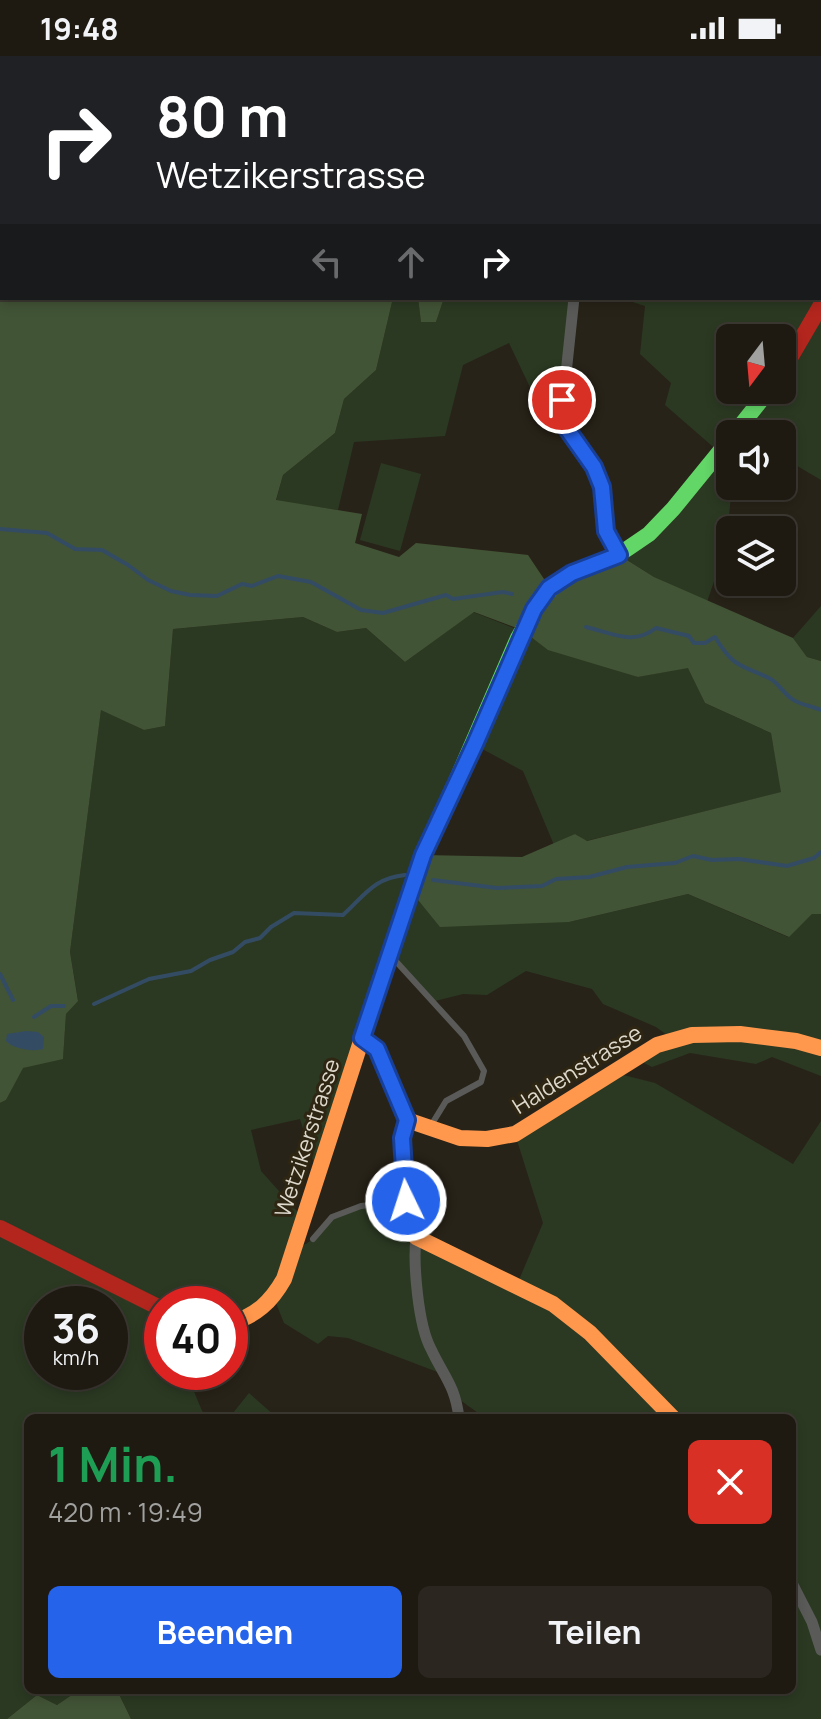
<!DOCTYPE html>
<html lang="de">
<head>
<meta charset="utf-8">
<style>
	:root { --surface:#1e1a12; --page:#2b2720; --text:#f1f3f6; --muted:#a1a19f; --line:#3c3832; --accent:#2563eb }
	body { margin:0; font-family:Manrope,sans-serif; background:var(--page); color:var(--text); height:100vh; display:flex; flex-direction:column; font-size:30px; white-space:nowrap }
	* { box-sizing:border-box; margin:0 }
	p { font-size:26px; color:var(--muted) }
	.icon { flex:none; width:44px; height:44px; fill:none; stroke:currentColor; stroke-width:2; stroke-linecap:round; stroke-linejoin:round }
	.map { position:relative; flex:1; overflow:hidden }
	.sheet { position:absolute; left:24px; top:1358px; width:772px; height:280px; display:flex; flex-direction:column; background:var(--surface); border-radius:12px; box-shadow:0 4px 12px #0003,0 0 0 2px var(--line) }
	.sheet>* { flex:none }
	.banner { position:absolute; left:0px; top:0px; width:822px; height:244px; box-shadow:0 4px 12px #0003,0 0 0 2px var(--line); background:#202124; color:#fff; overflow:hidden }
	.needle { width:52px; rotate:196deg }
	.buttons { position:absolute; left:716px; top:268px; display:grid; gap:16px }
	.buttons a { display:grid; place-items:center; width:80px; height:80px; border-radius:12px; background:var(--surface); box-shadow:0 4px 12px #0003,0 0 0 2px var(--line); font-size:40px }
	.speed { position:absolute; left:24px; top:1230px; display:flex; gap:16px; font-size:40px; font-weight:700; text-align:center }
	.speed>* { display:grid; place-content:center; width:104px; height:104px; border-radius:50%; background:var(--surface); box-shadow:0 4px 12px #0003,0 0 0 2px var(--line); line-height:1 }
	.speed small { font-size:20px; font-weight:400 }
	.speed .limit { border:12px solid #d22; background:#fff; color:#111 }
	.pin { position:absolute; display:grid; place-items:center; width:68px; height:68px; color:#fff; margin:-34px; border:4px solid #fff; border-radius:50%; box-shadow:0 2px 8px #0007 }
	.me { position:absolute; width:88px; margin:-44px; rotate:356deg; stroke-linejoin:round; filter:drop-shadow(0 0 6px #0008) }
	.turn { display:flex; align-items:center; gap:28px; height:168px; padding:0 24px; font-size:36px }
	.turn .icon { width:104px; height:104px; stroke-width:2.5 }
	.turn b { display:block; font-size:56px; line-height:68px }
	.lanes { display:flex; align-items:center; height:76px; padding:0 24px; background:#0003; justify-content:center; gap:40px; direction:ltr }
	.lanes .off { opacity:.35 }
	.round { display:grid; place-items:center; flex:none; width:84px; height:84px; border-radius:12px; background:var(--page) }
	.headline { display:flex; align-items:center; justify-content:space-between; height:136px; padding:0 24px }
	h1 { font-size:48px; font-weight:700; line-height:60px; color:#1e9e55 }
	.action { display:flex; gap:16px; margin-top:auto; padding:16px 24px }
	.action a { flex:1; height:92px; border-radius:12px; background:var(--accent); color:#fff; font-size:32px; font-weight:700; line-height:92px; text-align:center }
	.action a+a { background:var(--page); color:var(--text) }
	.status { display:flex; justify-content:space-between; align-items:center; height:56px; padding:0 40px; background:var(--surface); direction:ltr }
	.status svg { height:22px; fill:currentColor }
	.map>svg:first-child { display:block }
	.green { fill:#2b3922; fill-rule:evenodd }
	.forest { fill:#425436 }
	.water { fill:#334c64 }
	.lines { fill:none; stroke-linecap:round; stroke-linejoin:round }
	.stream { stroke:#334c64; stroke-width:4 }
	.lane { stroke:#5a5b59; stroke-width:6 }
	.street { stroke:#5a5b59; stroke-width:11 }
	.fast { stroke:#63d668; stroke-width:16 }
	.slow { stroke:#ff974d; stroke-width:16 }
	.jam { stroke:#b3261e; stroke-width:16 }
	.route-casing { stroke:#184099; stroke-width:20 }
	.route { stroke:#2563eb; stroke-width:14 }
	.labels { text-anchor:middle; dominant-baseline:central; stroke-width:6; stroke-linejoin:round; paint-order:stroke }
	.street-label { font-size:22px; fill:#ded9cd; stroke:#2e2612 }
</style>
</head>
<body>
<div class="status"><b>19:48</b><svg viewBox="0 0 49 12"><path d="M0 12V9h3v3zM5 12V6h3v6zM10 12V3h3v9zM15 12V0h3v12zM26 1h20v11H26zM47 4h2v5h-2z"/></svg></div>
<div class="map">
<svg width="821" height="1663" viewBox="0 0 821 1663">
	<rect width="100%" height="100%" fill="#282318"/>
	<g class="green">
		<path d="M247 0H821V424L782 401V378H744L719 396 665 349 671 327 640 298 645 250 620 242H820V2ZM730 282H782V334H730Z"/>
		<polygon points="393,242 418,242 421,265 436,266 444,242 574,242 558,360 537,346 509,287 463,309 445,380 354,386 338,454 276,445 283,419 335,377 344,343 376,314"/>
		<polygon points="718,398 730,415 730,430 732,430 726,490 707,546 654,521 619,499"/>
		<polygon points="381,407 421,418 400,495 360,484"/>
		<polygon points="821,550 821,605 807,601 793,582"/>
		<path d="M473 556 638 621 689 611 705 647 771 677 782 736 586 785 575 778 554 789 523 715 475 689 423 799 569 866 688 838 788 881 812 858H821V1020L772 1001 756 1008 690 997 652 1011 644 1007 640 1000 671 982 656 971 603 948 592 933 526 915 487 939 463 938 435 945 389 898 318 1121 300 1063 251 1074 261 1115 304 1163 296 1191C314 1189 318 1173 331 1162 350 1147 383 1147 406 1145L416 1181 516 1231 543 1167 515 1078 623 1019 655 1027 793 1108 821 1065V1663H131L117 1634H792V1362H485L456 1341 448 1320 348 1282 328 1280 318 1288 284 1267 274 1242 230 1267V1248H162V1316H186L202 1355 214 1362H28V1634H79L57 1649 37 1639 7 1663H0V1047L6 1044 22 1012 63 1002 66 958 78 944 70 896 101 653 144 674 165 670 173 573 303 561 337 576 366 572 405 606ZM42 1248H110V1316H42Z"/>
		<polygon points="249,1337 275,1360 279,1362 229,1362"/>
	</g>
	<g class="forest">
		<polygon points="0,0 70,2 2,2 2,242 393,242 376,314 344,343 335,377 283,419 276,444 362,458 355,487 399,501 416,487 528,499 550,532 619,499 654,521 793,582 807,601 821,605 821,858 812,858 789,881 688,838 569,866 440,871 410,834 423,799 522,801 575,778 587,785 781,736 771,677 705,647 688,612 638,621 548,594 522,574 474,556 405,606 366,572 337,576 303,561 173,573 165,670 144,674 101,654 70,896 78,945 66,958 63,1003 23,1012 6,1044 0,1047"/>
		<polygon points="418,242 444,242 436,266 421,266"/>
		<polygon points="79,1634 117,1634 131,1663 7,1663 37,1639 57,1649"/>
	</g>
	<path class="water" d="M26 975 38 976 44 981 43 993C33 996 13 993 6 985L7 978Z"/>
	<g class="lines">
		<g class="stream">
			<polyline points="0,473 47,477 75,493 102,494 128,509 148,524 171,535 190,539 217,540 242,528 252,530 278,520 311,526 361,554 383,557 446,539 453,543 503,536 512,538"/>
			<path d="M586 571C612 577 633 590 656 572L689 580 694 587H705L715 581C734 612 739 608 769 622 778 626 783 637 792 643 800 649 812 650 821 654"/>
			<polyline points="433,824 497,832 542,830 556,823 589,821 627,811 675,807 693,800 712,804 739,803 787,810 814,802 821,796"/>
			<polyline points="0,918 13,944"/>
			<path d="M94 948 149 923 191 915 210 904 233 896 245 886 260 882 271 871 294 857 343 859C365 839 374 822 405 819"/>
			<polyline points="34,961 51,950 64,950"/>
		</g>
		<g class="lane">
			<polyline points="392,901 464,980 484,1015 481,1026 446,1045 430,1071"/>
			<polyline points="313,1183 332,1161 361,1150 403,1145"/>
		</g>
		<g class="street">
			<polyline points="558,0 559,2"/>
			<polyline points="692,0 693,2"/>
			<polyline points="820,66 821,66"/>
			<polyline points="574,242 565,327 558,360 594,411 602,431 606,475 619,499"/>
			<path d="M416 1181C413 1208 418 1269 431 1293 444 1321 455 1329 459 1362"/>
			<polyline points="792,1527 812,1566 821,1594"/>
		</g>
		<g class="fast">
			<polyline points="734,378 769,334"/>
			<polyline points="438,767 518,582 540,544 560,524 627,493 649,478 673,453 730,383"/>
		</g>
		<g class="slow">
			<polyline points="362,982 377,993 407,1064 402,1082 406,1145 416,1181 553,1248 590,1277 673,1362"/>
			<polyline points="407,1064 460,1082 487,1083 515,1078 657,989 692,979 740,978 796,985 821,992"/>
			<path d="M230 1267C256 1260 271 1246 284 1223L410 834 438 767"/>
		</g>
		<g class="jam">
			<polyline points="782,316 821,249"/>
			<polyline points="0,1172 162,1253"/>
		</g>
	</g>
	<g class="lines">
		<g class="route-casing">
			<polyline id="route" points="406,1145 402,1082 407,1064 377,993 362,982 423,799 475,688 534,553 549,532 572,517 619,499 606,475 602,431 594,411 558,360 562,344"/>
		</g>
		<use href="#route" class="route"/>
	</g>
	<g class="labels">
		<g class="street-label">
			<text transform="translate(577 1013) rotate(-32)">Haldenstrasse</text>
			<text transform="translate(307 1082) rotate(-72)">Wetzikerstrasse</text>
		</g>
	</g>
</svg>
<div class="buttons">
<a><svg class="needle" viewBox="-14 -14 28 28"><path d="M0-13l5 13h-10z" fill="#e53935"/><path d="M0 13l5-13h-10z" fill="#a1a19f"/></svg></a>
<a><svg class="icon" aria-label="sound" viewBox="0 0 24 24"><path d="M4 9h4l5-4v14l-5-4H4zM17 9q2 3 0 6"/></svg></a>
<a><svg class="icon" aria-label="layers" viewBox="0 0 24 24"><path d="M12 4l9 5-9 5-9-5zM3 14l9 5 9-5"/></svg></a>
</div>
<div class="speed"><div>36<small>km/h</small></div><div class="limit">40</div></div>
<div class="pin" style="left:562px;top:344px;background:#d93025"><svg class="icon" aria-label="arrive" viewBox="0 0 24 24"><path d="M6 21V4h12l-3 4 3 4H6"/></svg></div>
<svg class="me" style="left:406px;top:1145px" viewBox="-20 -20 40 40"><circle r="17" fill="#2563eb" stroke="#fff" stroke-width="3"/><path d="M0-11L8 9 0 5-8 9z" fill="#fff"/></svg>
<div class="banner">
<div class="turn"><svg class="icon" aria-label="right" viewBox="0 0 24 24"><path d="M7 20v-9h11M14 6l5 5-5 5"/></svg><div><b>80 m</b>Wetzikerstrasse</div></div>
<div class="lanes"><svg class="icon off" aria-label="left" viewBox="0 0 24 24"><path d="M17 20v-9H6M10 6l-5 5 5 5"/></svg><svg class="icon off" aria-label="ahead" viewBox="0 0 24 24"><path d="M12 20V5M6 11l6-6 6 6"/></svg><svg class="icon" aria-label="right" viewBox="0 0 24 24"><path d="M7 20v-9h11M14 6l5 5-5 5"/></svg></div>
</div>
<section class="sheet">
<div class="headline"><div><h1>1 Min.</h1><p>420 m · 19:49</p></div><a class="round" style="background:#d93025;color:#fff"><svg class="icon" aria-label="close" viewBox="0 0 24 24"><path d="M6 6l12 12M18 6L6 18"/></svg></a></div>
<div class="action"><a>Beenden</a><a>Teilen</a></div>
</section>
</div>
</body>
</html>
